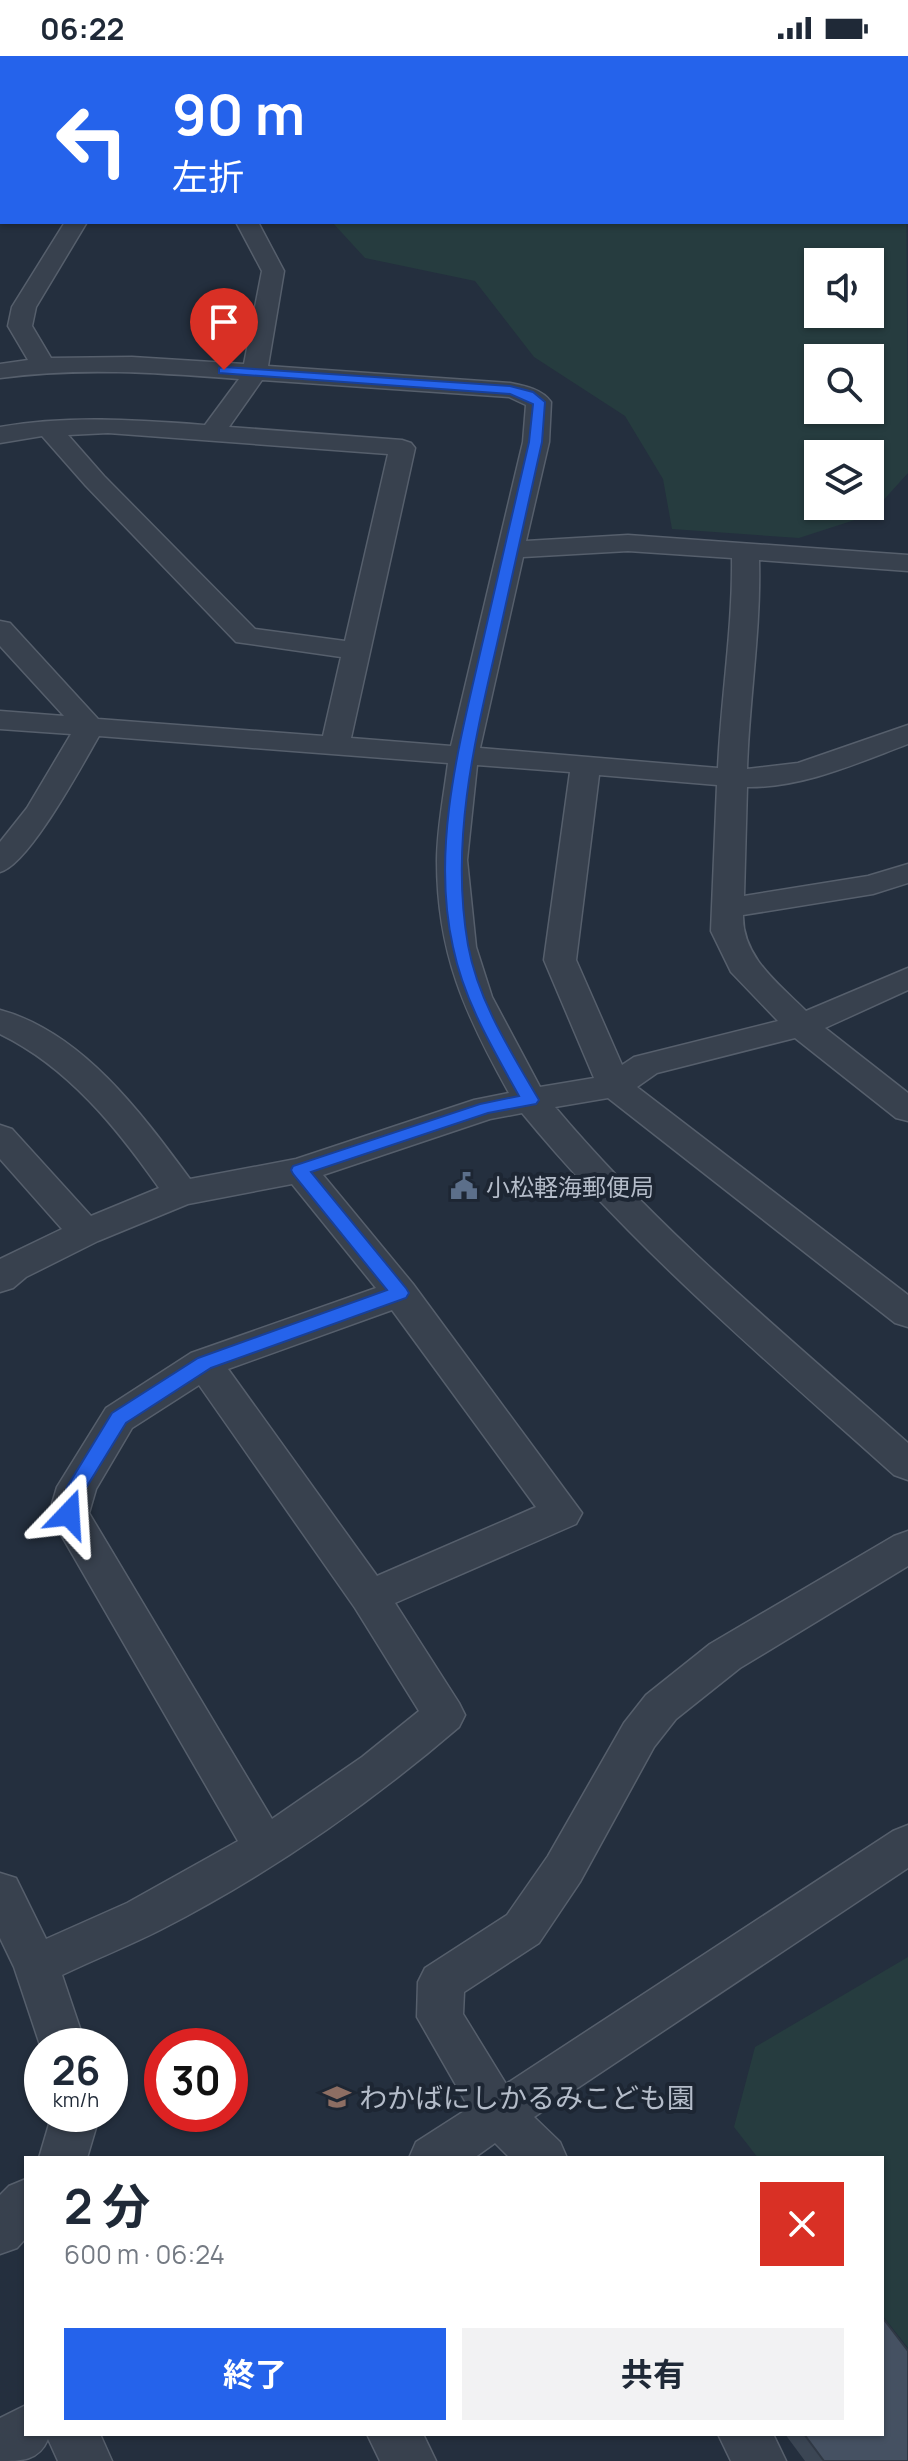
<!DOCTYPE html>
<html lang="ja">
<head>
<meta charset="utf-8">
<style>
	:root { --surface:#fff; --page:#f2f2f3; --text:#1f2937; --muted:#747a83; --accent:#2563eb }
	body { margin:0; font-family:Manrope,"Noto Sans JP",sans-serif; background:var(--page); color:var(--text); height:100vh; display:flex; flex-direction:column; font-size:30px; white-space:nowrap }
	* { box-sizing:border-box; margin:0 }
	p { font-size:26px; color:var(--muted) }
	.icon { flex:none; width:44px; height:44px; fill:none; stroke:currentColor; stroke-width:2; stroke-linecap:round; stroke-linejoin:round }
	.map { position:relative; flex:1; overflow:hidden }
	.drawer { position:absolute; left:24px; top:2100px; width:860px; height:280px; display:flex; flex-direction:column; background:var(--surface); border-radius:0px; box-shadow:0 2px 6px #0004 }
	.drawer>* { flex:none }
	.banner { position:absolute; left:0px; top:0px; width:908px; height:168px; box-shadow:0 2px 6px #0004; background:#2563eb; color:#fff; overflow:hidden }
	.buttons { position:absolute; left:804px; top:192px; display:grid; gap:16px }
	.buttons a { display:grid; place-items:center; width:80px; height:80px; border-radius:0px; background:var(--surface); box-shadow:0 2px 6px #0004; font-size:40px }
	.speed { position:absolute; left:24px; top:1972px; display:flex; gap:16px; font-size:40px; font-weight:700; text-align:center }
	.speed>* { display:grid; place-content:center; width:104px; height:104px; border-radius:50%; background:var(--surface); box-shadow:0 2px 6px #0004; line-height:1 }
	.speed small { font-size:20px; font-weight:400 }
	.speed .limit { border:12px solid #d22; background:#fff; color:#111 }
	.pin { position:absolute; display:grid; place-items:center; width:68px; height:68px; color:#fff; margin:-82px -34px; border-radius:50% 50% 50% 0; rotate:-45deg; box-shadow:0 0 8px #0007 }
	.pin .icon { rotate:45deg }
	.me { position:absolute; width:88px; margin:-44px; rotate:20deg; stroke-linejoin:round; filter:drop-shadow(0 0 6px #0008) }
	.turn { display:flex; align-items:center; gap:28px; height:168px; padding:0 40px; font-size:36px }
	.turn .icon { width:104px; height:104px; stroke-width:2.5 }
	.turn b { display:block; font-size:56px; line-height:68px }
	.round { display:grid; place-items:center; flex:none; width:84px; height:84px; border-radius:0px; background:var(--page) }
	.overview { display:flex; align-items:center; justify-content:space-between; height:136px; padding:0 40px }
	h1 { font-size:48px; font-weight:700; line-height:60px }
	.action { display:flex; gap:16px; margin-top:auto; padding:16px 40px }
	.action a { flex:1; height:92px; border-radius:0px; background:var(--accent); color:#fff; font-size:32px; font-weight:700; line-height:92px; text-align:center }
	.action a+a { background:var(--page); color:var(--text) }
	.status { display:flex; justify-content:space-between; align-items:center; height:56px; padding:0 40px; background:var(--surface); direction:ltr }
	.status svg { height:22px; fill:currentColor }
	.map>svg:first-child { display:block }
	.green { fill:#263c3f; fill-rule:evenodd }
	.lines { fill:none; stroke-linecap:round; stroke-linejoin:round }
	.minor-casing { stroke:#565f6c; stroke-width:3 }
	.minor { fill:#38414e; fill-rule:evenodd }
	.wall { fill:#3b4654 }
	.building { fill:#455162; stroke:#303945; stroke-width:2 }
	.route { fill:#2563eb; stroke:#184099; stroke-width:2 }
	.labels { text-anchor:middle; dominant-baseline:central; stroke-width:8; stroke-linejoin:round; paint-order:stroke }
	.poi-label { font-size:24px; fill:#b4bcc9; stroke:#1d2633; text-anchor:start }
	.near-poi-label { font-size:28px; fill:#b4bcc9; stroke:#1d2633; text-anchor:start }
</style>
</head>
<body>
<div class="status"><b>06:22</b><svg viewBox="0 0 49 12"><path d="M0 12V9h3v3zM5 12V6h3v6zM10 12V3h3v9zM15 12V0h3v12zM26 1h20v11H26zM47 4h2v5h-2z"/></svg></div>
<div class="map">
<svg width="908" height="2405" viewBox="0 0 908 2405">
	<rect width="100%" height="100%" fill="#242f3e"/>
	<g class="green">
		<polygon points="122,0 565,0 566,2 123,2"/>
		<polygon points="660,0 908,0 906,69 906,2 658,2"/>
		<path d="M906 104 908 417 870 459 799 482 672 473 663 423 625 360 534 301 475 225 365 202 332 166H906ZM818 206H870V258H818ZM818 302H870V354H818ZM818 398H870V450H818Z"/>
		<polygon points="908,1901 908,2292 882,2259 882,2102 758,2102 734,2071 755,1991"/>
	</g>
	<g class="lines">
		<g class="minor-casing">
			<g id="minor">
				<rect x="0" y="13" width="2" height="13"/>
				<rect x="0" y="142" width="2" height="14"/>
				<path d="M65 166H87L36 251 32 270 51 302 132 301 244 308 262 215 236 166H258L284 215 268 310 510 327C525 330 542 333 551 346L549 386 526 485 628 479 908 499V515L759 504C761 574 749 644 747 713L798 707 908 669V688C857 707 803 732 747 731L744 840 868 820 908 808V827L873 838 743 859C742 901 779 928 806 955L908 912V934L825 972 908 1037V1065L896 1062 795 982 657 1017 637 1031 908 1239V1271L895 1267 608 1042 555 1051C659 1175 787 1280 908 1387V1424L894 1419C766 1304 632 1191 522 1057L490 1063 323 1119 413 1228 582 1457 576 1468 395 1547 459 1647 465 1659 459 1671C367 1750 269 1818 162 1873 129 1890 95 1903 62 1919L86 1990H42V1995L14 1911 0 1882V1817L16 1822 46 1883 127 1847 238 1785 49 1458 57 1431 106 1352 191 1297 376 1232 292 1128 188 1148 98 1185 26 1221 13 1232 0 1236V1203L62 1173 0 1103V1069L12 1073 91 1160 159 1132C117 1072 68 1011 0 978V954C82 976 142 1058 190 1123L296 1103 474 1044 509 1037C465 958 437 897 437 805 437 773 444 739 448 707L99 680C82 709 29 809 0 816V786L27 752 71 678 0 673V655L64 660 0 590V565L10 567 98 663 323 680 341 601 236 586 86 430 42 380 0 387V371C69 359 136 364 205 369L239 323C159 317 80 311 0 322V308L28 304 8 270 12 251ZM262 324 509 341 526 349 523 386 451 690 351 682 415 392 411 387 402 384 229 371ZM108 377 388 398 345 585 255 573 104 420 68 379ZM628 495 732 502C733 572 721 642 718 712L480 692 523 501ZM477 709 570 716 544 904 594 1022 540 1031 492 941 476 891 467 804ZM599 719 717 729 711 875 731 916 778 965 634 1001 622 1009 576 904ZM392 1254 536 1451 377 1520 228 1313ZM199 1329 355 1552 419 1655 362 1701 272 1763 89 1457 96 1433 132 1372Z"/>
				<polygon points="908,1475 908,1510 740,1612 676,1663 654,1691 580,1826 539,1887 464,1936 463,1958 506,2028 893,1775 908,1769 908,1812 534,2061 560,2086 567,2102 510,2102 495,2087 474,2102 409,2102 416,2086 469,2052 417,1961 418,1926 425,1912 507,1859 548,1800 624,1667 646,1639 710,1588 894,1480"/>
				<polygon points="52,2058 100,2058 87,2102 39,2102"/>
				<polygon points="26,2123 26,2182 17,2192 0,2198 0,2139 9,2130"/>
				<path d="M26 2349V2378H100L112 2405H58L48 2383C39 2405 21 2405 0 2405V2362Z"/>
				<polygon points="367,2378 423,2378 436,2405 380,2405"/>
				<polygon points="718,2378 773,2378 786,2405 731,2405"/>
			</g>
		</g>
		<use href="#minor" class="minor"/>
	</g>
	<polygon class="wall" points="785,2378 882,2378 908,2405 805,2405"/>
	<polygon class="building" points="882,2261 908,2295 908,2405 824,2405 804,2378 882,2378"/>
	<path class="route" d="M224 311 510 330 533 336 545 346 542 386C527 453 512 521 497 588 474 687 450 787 468 889 478 945 511 996 539 1044L536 1048 488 1057 311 1116 406 1232 409 1237 406 1242 211 1312 126 1367 86 1432 76 1463H62L59 1458 67 1431 112 1357 198 1302 387 1234 293 1118 291 1114 293 1110 480 1048 519 1040C493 993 464 945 453 891 431 793 459 689 481 593 497 524 513 455 529 386L533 348 510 338 219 317V312Z"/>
	<defs>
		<g id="civic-bare" transform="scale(2.16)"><path d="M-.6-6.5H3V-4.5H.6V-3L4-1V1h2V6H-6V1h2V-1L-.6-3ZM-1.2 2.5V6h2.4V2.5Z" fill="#5c6f8a" stroke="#1d2633" stroke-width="2.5" paint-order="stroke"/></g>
		<g id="school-bare" transform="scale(2.16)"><path d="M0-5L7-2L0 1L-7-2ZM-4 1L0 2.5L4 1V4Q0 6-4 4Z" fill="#8d6e63" stroke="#1d2633" stroke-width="2.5" paint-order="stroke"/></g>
	</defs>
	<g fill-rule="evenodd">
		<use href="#civic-bare" x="464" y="1130"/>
		<use href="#school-bare" x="337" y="2041"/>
	</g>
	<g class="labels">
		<g class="poi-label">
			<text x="486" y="1130">小松軽海郵便局</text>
		</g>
		<g class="near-poi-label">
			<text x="359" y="2041">わかばにしかるみこども園</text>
		</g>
	</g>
</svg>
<div class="buttons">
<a><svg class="icon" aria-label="sound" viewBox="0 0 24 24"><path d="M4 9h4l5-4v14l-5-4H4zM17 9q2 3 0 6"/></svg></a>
<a><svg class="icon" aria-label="search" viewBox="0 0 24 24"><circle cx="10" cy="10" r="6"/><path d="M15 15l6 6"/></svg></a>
<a><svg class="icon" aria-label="layers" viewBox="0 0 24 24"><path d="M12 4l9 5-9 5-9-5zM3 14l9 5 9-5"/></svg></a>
</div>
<div class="speed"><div>26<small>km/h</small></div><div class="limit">30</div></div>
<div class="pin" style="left:224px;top:314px;background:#d93025"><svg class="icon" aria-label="arrive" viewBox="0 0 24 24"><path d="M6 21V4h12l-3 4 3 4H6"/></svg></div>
<svg class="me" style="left:69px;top:1458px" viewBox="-20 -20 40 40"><path d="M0-17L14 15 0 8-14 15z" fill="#2563eb" stroke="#fff" stroke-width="4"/></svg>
<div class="banner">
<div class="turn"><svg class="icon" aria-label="left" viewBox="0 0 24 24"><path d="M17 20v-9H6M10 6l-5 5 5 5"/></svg><div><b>90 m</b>左折</div></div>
</div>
<section class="drawer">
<div class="overview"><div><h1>2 分</h1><p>600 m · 06:24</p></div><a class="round" style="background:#d93025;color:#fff"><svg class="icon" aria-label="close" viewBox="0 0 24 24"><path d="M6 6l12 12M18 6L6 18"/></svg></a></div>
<div class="action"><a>終了</a><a>共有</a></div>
</section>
</div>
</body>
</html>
